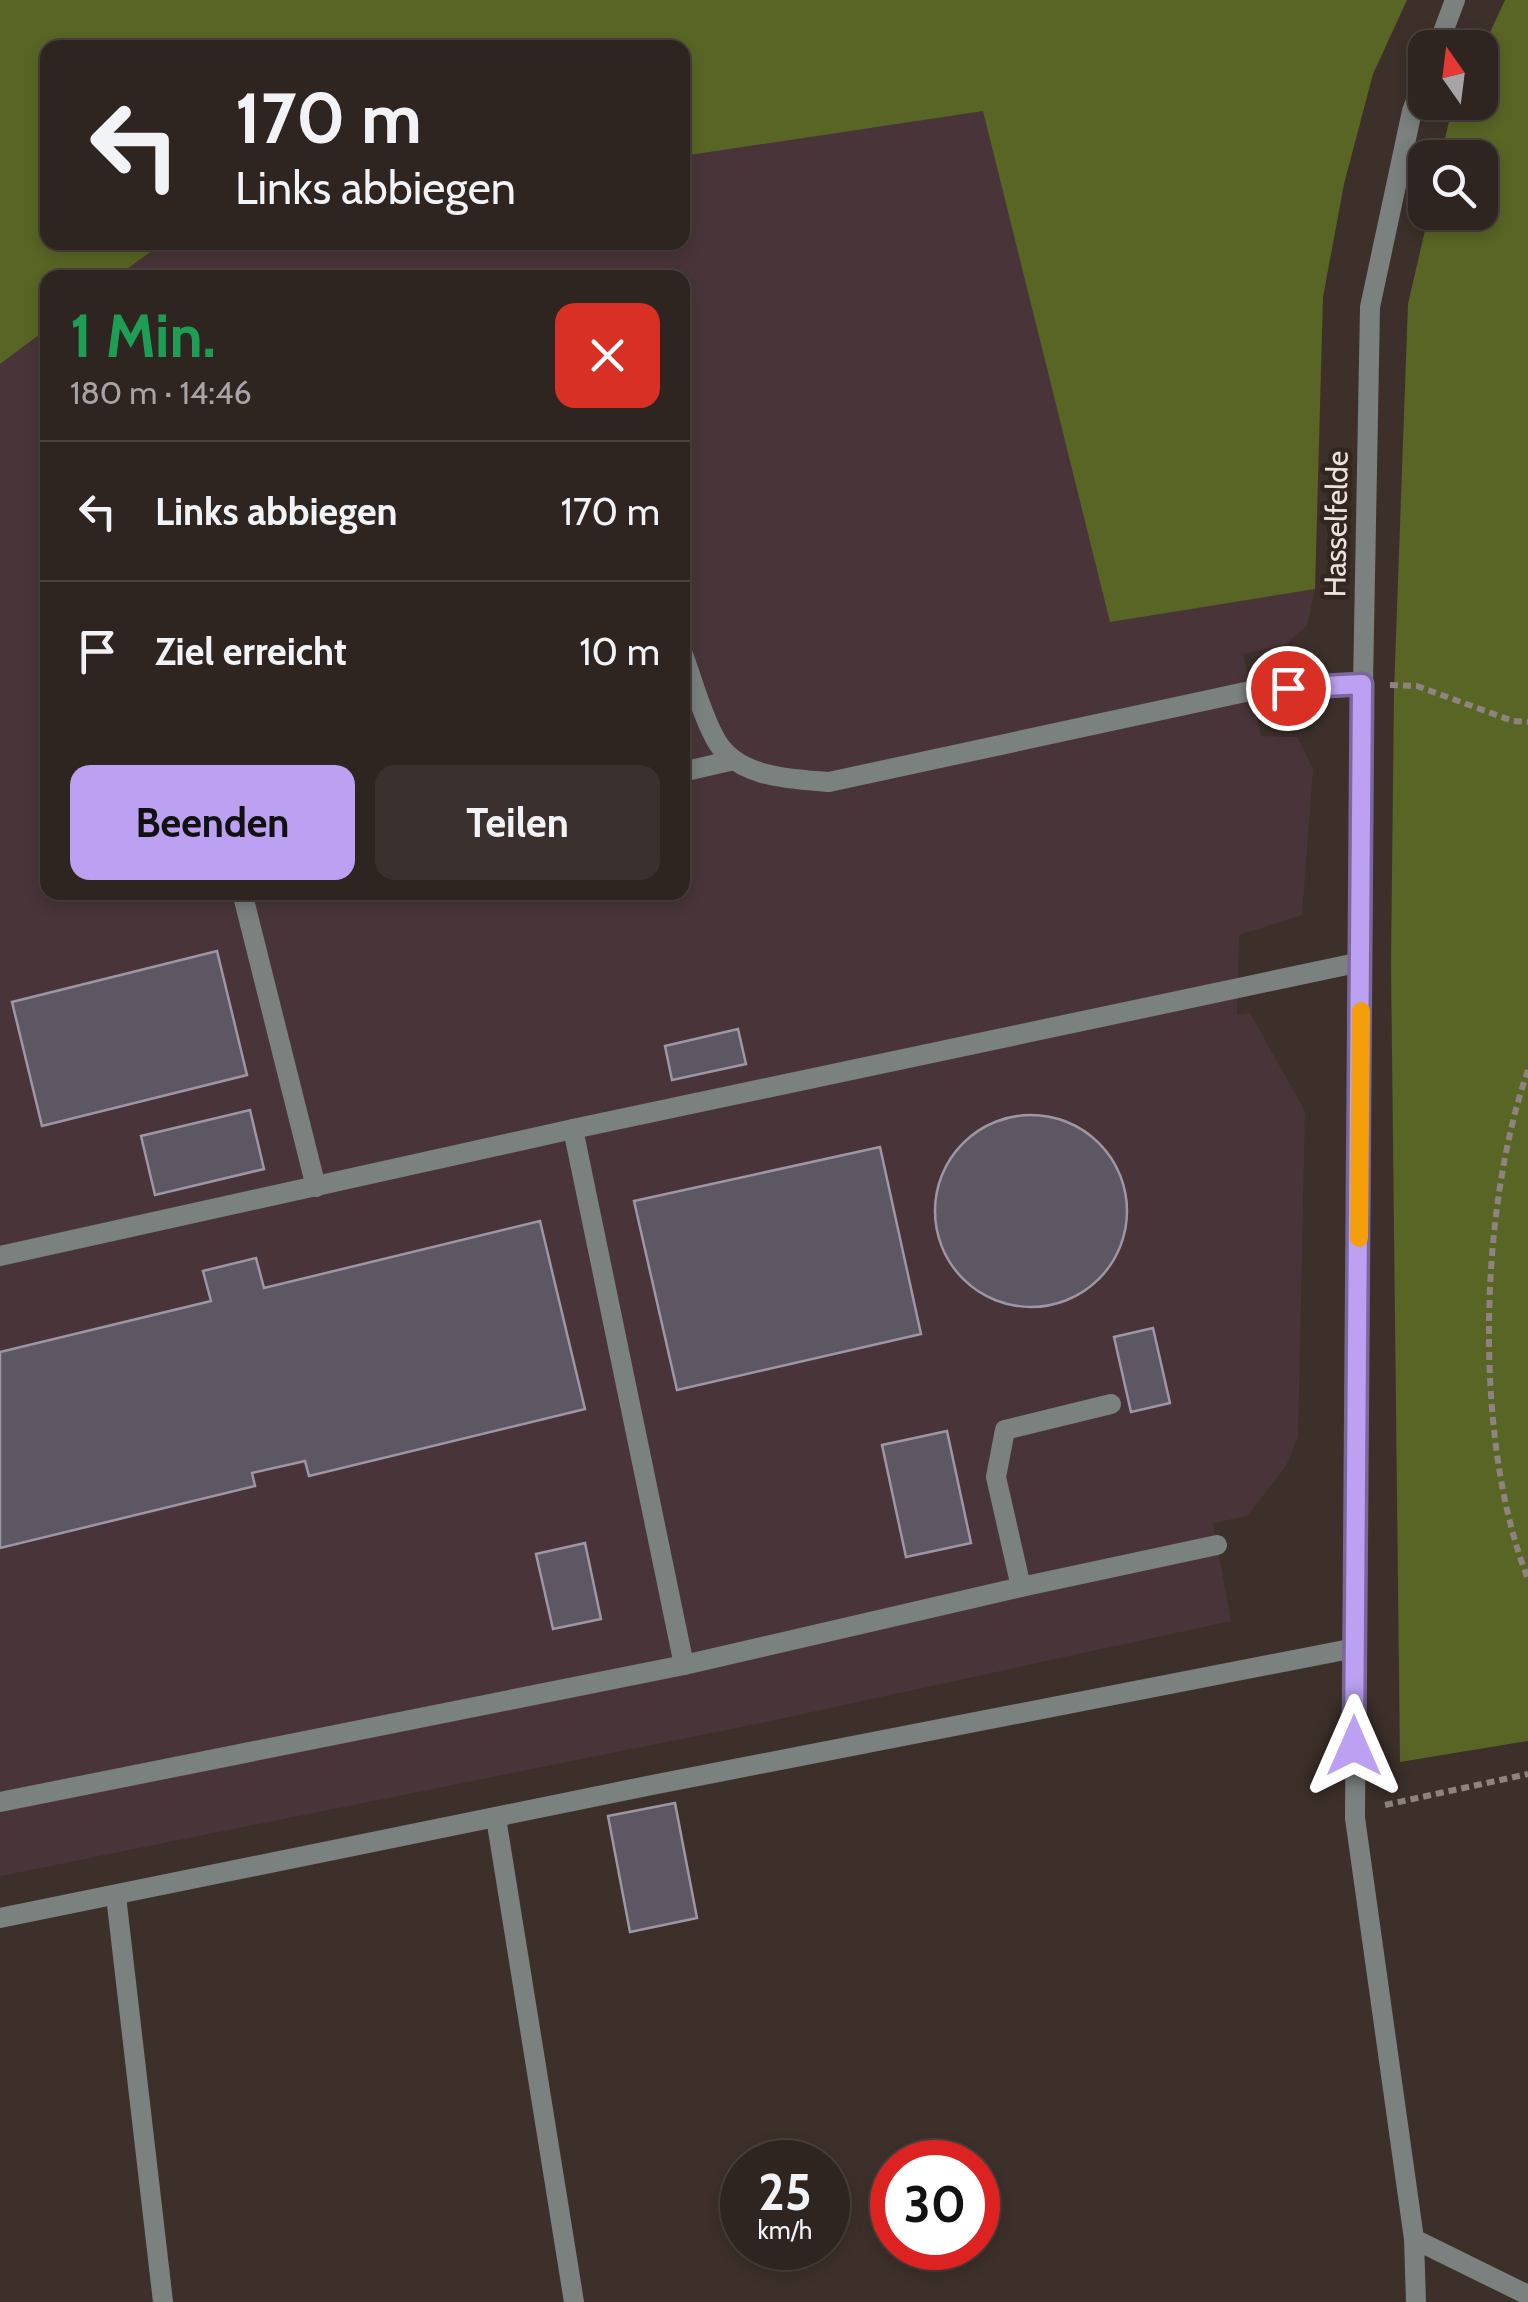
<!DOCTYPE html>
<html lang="de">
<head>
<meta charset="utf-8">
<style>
	:root { --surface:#2e2420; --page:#3a302d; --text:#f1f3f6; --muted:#a7a4a5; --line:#49413e; --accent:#bca0f2 }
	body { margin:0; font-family:Cabin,sans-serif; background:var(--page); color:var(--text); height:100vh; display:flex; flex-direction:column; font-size:38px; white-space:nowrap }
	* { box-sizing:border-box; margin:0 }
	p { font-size:32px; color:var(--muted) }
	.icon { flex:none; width:55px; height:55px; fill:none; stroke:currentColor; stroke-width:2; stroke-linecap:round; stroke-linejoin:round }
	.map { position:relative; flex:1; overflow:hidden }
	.sheet { position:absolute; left:40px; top:270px; width:650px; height:630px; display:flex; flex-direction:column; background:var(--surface); border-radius:20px; box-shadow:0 5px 15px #0003,0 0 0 2px var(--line) }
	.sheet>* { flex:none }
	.hud { position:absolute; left:40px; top:40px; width:650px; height:210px; border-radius:20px; box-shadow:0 5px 15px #0003,0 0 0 2px var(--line); background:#2e2420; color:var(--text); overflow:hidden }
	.needle { width:65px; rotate:346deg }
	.buttons { position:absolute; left:1408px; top:30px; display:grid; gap:20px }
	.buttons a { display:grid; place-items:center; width:90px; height:90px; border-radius:20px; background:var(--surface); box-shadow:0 5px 15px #0003,0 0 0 2px var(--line); font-size:50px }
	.speed { position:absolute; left:720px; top:2140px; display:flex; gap:20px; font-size:50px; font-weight:700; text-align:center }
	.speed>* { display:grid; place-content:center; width:130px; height:130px; border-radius:50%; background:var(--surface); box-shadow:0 5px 15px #0003,0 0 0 2px var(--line); line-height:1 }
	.speed small { font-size:25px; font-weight:400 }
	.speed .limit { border:15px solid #d22; background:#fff; color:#111 }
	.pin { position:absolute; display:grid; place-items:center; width:85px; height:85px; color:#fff; margin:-42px; border:5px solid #fff; border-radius:50%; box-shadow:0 2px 10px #0007 }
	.me { position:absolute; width:110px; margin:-55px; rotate:0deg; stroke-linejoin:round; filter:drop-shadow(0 0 8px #0008) }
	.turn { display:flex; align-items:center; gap:35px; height:210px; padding:0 30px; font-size:45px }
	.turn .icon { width:130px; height:130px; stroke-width:2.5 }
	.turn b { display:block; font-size:70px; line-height:85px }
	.round { display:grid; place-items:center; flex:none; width:105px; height:105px; border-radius:20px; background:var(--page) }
	.overview { display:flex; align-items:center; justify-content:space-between; height:170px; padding:0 30px }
	h1 { font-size:60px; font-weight:700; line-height:75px; color:#1e9e55 }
	.cta { display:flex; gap:20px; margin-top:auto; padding:20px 30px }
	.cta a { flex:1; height:115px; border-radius:20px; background:var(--accent); color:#111; font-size:40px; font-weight:700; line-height:115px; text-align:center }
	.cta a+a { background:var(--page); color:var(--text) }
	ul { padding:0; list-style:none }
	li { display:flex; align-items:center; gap:30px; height:140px; padding:0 30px; border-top:2px solid var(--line) }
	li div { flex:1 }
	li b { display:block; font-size:38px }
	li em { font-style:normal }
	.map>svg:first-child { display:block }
	.industrial { fill:#493539 }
	.green { fill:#596525 }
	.building { fill:#5d5663; stroke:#9d96a4; stroke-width:2.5 }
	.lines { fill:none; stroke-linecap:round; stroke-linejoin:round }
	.path { stroke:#8e837e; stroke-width:6; stroke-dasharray:8 5; stroke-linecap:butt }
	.lane { stroke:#7a817e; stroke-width:20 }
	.street { stroke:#7a817e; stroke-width:20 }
	.route-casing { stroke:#7a689d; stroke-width:25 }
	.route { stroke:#bca0f2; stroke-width:18 }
	.slow { stroke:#f59e0b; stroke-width:18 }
	.labels { text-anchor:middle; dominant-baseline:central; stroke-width:9; stroke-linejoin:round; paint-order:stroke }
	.street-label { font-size:30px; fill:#ece3df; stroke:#332620 }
</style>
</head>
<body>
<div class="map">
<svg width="1528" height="2302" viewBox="0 0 1528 2302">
	<rect width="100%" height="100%" fill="#3d302a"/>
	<polygon class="industrial" points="983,110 1110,621 1315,589 1307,625 1286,644 1243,654 1261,736 1297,737 1313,769 1302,915 1239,935 1237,1015 1250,1013 1305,1111 1298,1437 1286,1466 1247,1516 1213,1523 1231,1621 756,1724 0,1876 0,364 47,329 48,892 682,892 682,278 116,277 163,243 682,242 683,156"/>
	<g class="green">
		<polygon points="0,0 1407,0 1373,74 1344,184 1323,297 1315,589 1110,622 983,111 683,156 682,48 48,48 48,242 163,243 116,277 48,278 47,329 0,364"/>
		<polygon points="1505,0 1528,0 1528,1741 1400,1762 1391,964 1394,692 1408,304 1429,213 1480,212 1480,158 1441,157 1449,121 1457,103 1480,102 1480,54"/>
	</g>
	<g class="building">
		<polygon points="217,951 247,1075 42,1126 12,1002"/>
		<polygon points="738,1029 746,1064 672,1080 665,1046"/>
		<polygon points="250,1110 264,1169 155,1195 141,1136"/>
		<circle cx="1031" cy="1211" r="96"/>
		<polygon points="880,1147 921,1334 677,1390 634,1201"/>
		<polygon points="540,1221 585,1409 309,1476 305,1461 252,1473 255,1486 0,1548 0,1352 211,1301 203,1271 256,1258 264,1288"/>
		<polygon points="1153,1328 1170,1403 1131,1412 1114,1337"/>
		<polygon points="947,1431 971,1543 906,1557 882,1445"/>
		<polygon points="585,1543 601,1619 553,1629 536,1554"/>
		<polygon points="675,1803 697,1918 630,1932 608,1816"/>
	</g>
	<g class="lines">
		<g class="path">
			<polyline points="1390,685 1417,686 1513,721 1528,722"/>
			<path d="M1528 1070C1479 1210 1473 1440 1528 1579"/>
			<polyline points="1385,1805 1528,1774"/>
		</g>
		<g class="lane">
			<path d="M682 652C693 680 701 714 716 740 737 778 792 779 829 782L1250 691 1363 684"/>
			<polyline points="682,772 734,760"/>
			<polyline points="242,892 316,1187"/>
			<polyline points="573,1129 684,1665"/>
			<polyline points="0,1256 573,1129 1361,962"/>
			<polyline points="1021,1587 1217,1545"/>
			<polyline points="0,1802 684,1665 1021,1587 996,1477 1005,1430 1111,1404"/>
			<polyline points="496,1818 574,2302"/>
			<polyline points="1355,1818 1414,2239 1416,2302"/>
			<polyline points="116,1896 163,2302"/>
			<polyline points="0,1918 652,1785 1355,1648"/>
			<polyline points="1414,2239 1528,2295"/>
		</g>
		<g class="street">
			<polyline points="1437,48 1455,0"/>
			<polyline points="1355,1818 1363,684 1370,307 1412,111 1425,77"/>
		</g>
	</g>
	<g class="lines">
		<g class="route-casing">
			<polyline id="route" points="1288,688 1362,684 1354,1746"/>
		</g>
		<use href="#route" class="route"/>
		<polyline class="slow" points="1359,1238 1361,1011"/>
	</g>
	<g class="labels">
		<g class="street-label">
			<text transform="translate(1336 524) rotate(-89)">Hasselfelde</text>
		</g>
	</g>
</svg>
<div class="buttons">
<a><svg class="needle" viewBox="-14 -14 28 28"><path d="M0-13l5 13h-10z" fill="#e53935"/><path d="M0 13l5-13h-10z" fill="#a7a4a5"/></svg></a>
<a><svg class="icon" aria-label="search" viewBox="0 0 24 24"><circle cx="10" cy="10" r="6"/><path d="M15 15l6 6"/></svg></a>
</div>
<div class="speed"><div>25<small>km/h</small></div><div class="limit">30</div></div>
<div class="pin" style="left:1288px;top:688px;background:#d93025"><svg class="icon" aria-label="arrive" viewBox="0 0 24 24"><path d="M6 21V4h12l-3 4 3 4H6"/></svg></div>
<svg class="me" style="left:1354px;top:1746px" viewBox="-20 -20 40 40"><path d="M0-17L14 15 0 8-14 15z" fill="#bca0f2" stroke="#fff" stroke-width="4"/></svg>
<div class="hud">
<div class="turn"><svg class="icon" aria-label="left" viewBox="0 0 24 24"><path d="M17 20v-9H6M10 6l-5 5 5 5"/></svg><div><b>170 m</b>Links abbiegen</div></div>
</div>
<section class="sheet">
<div class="overview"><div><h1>1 Min.</h1><p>180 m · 14:46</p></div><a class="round" style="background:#d93025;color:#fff"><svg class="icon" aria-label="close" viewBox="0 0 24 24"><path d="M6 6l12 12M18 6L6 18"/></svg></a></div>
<ul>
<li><svg class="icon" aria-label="left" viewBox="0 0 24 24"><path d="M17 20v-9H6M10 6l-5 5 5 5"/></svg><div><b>Links abbiegen</b></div><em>170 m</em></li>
<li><svg class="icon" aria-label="arrive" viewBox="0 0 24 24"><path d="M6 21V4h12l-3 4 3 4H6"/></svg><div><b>Ziel erreicht</b></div><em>10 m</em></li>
</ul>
<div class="cta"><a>Beenden</a><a>Teilen</a></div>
</section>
</div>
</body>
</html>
